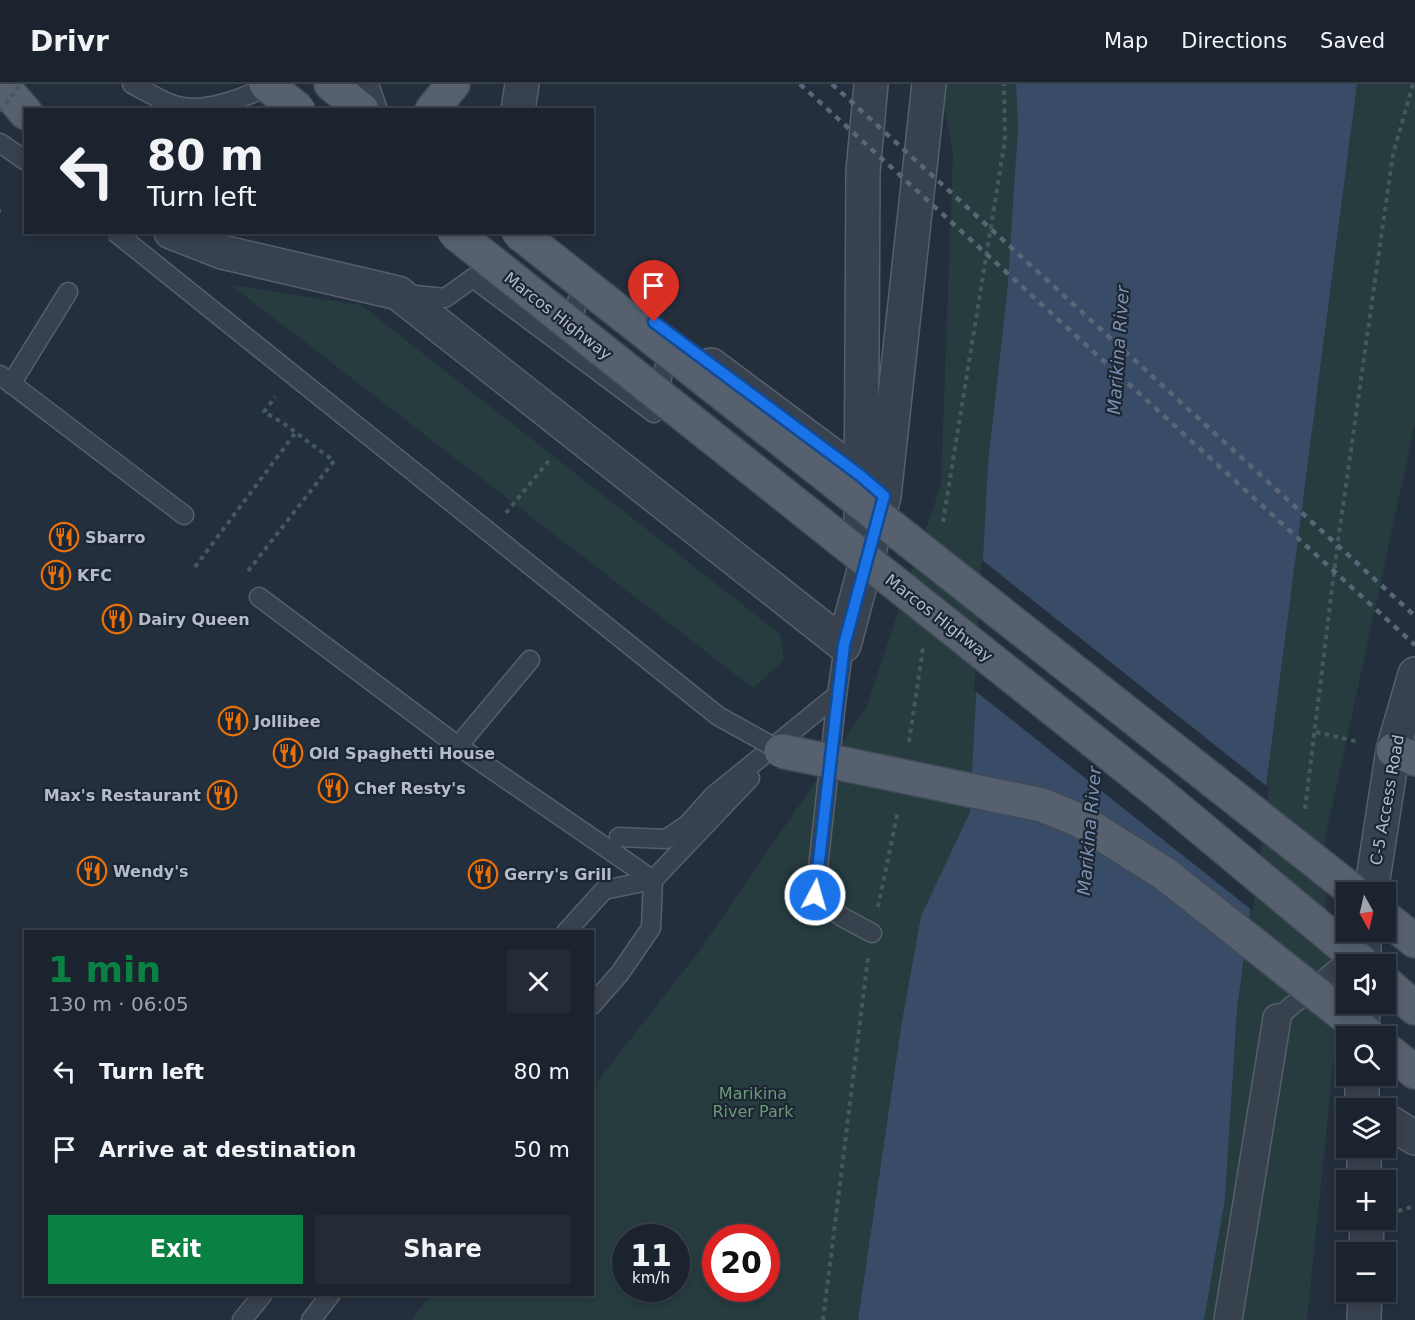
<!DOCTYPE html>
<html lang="en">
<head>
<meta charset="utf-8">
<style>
	:root { --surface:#1b232e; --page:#242b36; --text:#f1f3f6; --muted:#a0a4aa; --line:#39404a; --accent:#0b8043 }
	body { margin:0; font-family:"DejaVu Sans",sans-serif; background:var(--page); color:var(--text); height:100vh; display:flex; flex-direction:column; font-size:22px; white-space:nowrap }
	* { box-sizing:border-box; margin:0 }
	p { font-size:20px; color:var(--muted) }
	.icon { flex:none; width:33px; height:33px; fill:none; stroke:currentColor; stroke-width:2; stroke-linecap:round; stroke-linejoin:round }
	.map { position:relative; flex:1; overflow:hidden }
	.sheet { position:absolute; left:24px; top:846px; width:570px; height:366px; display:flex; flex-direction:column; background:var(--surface); border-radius:0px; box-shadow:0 3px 9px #0003,0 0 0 2px var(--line) }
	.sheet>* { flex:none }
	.top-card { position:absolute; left:24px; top:24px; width:570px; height:126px; border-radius:0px; box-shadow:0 3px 9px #0003,0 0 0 2px var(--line); background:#1b232e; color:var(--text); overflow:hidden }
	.needle { width:39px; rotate:172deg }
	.controls { position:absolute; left:1336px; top:798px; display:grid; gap:12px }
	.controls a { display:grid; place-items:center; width:60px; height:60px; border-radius:0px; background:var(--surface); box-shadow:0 3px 9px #0003,0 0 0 2px var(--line); font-size:30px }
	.speed { position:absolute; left:612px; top:1140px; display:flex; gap:12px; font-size:30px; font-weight:700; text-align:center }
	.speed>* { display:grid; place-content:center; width:78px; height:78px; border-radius:50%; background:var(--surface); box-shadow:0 3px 9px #0003,0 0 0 2px var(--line); line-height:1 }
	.speed small { font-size:15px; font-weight:400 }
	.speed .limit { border:9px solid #d22; background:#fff; color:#111 }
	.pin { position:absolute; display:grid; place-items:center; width:51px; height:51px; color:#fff; margin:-62px -26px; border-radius:50% 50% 50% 0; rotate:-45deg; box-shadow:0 0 6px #0007 }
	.pin .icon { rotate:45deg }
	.me { position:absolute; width:66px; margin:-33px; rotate:6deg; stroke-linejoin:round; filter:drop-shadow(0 0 4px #0008) }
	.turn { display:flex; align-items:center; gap:21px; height:126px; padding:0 24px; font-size:27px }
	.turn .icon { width:78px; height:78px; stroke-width:2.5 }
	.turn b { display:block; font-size:42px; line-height:51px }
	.round { display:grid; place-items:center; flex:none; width:63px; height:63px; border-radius:0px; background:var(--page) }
	.overview { display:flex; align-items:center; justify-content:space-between; height:102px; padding:0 24px }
	h1 { font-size:36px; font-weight:800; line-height:45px; color:var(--accent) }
	.primary-button { display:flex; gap:12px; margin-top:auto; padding:12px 24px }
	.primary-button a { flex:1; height:69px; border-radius:0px; background:var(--accent); color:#fff; font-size:24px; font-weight:800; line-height:69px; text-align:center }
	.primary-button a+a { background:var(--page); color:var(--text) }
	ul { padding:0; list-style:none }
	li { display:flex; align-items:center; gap:18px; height:78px; padding:0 24px }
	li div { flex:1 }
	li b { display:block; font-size:22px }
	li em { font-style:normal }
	header { display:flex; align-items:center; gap:36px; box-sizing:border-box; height:84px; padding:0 30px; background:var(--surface); border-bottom:2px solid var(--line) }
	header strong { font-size:28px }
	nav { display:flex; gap:33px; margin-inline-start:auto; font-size:21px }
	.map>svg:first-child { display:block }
	.green { fill:#263c3f; fill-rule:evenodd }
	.water { fill:#394c67 }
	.pier { fill:#242f3e }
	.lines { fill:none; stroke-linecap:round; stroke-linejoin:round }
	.service-casing { stroke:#565f6c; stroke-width:21 }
	.pedestrian-casing { stroke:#565f6c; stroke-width:30 }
	.minor-casing { stroke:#565f6c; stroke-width:36 }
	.tertiary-casing { stroke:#565f6c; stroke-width:36 }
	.primary-casing { stroke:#414a57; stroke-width:36 }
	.path { stroke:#44595c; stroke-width:4; stroke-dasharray:4.5 4.5; stroke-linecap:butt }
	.service { stroke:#38414e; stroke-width:18 }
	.pedestrian { stroke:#38414e; stroke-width:27 }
	.minor { stroke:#38414e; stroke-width:33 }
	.tertiary { stroke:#38414e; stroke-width:33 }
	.primary { stroke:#56606e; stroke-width:33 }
	.rail { stroke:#5a6575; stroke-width:4.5; stroke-dasharray:6 6; stroke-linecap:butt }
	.service-bridge-casing { stroke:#565f6c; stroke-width:21; stroke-linecap:butt }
	.primary-bridge-casing { stroke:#414a57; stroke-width:36; stroke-linecap:butt }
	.path-bridge { stroke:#44595c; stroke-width:4; stroke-dasharray:4.5 4.5; stroke-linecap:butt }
	.service-bridge { stroke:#38414e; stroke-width:18 }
	.primary-bridge { stroke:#56606e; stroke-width:33 }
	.route-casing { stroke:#114b97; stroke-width:15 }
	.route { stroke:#1a73e8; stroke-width:10 }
	.labels { text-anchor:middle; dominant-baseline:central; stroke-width:4.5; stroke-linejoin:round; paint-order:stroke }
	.street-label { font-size:16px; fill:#b4bcc9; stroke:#1d2633 }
	.poi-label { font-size:16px; font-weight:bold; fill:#b4bcc9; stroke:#1d2633; text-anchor:start }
	.park-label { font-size:16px; fill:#6b9a76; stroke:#1d2633 }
	.water-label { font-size:18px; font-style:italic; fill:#7c92b1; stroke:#1d2633 }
</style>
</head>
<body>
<header>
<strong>Drivr</strong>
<nav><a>Map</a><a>Directions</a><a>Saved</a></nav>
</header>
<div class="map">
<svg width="1415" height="1236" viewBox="0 0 1415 1236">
	<rect width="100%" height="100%" fill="#242f3e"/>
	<g class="green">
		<path d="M940 0H1016L1018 44 1007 210 988 378 970 728 921 832 901 943 858 1236H411L431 1211 592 1210 593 1003 697 870 866 624 941 400 953 70ZM626 1154H676V1204H626ZM716 1154H766V1204H716Z"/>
		<polygon points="1357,0 1415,0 1415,340 1322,769 1336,952 1307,1236 1204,1236 1225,1115 1237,926"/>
		<polygon points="231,201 361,221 780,550 784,576 753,604"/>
	</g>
	<polygon class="water" points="1016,0 1357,0 1237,926 1225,1115 1204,1236 858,1236 901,943 921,832 970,728 988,378 1007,210 1018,44"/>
	<polygon class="pier" points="982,476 1269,704 1253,827 974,606"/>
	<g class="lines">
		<g class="service-casing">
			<g id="service">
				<path d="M132 0C146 7 159 16 174 21 202 31 247 13 272 0"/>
				<polyline points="0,59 26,77"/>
				<polyline points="405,210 445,214 473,194 654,329 669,263"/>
				<polyline points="570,248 583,193"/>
				<polyline points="0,291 184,431"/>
				<polyline points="11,300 68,208"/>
				<polyline points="259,513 458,662 653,796"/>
				<polyline points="837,611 815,811 842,833 872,849"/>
				<polyline points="458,662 530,576"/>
				<polyline points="619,753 666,755 687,741 713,712 837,611 844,561"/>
				<polyline points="566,848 604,806 653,796 750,694"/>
				<polyline points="592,921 620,889 651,844 653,796"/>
				<polyline points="1277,934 1359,866"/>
				<polyline points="242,1236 263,1210"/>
				<polyline points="311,1236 331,1210"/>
			</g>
		</g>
		<g class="pedestrian-casing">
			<polyline id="pedestrian" points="1228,1236 1277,934"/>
		</g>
		<g class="minor-casing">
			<g id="minor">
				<polyline points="361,0 370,26"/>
				<polyline points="518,26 522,0"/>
				<polyline points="171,148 222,168 398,209 844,561 884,412 929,0"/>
				<polyline points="711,281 872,401"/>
				<polyline points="861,442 863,88 871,0"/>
			</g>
		</g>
		<g class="tertiary-casing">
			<g id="tertiary">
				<polyline points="1371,808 1393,666 1415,590"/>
				<polyline points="1363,880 1365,848"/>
				<polyline points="1362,952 1363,920"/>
				<polyline points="1362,1024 1362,992"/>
				<polyline points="1386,1036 1415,1054"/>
				<polyline points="1363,1064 1365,1096"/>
				<polyline points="1366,1168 1367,1136"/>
				<polyline points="1364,1236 1365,1208"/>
			</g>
		</g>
		<g class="primary-casing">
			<g id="primary">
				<polyline points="1,0 26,29"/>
				<polyline points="331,0 362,26"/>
				<polyline points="432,26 453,0"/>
				<polyline points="1393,666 1415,675"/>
				<polyline points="1386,834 1415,857"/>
				<polyline points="1386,899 1415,924"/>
				<polyline points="1386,965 1415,988"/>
			</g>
		</g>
		<g class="path">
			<polyline points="0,127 1,127"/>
			<polyline points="506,429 551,374"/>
			<polyline points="943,438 1005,56 1004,0"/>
			<polyline points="195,483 296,348"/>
			<polyline points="248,487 334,377 283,339 264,328 275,313"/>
			<polyline points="1316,648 1359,658"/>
			<polyline points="909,658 923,564"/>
			<polyline points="1305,725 1337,464 1393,70 1413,0"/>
			<polyline points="878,823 898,727"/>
			<polyline points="1398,1127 1415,1122"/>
			<polyline points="823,1236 868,874"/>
		</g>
		<use href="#service" class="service"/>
		<use href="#pedestrian" class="pedestrian"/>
		<use href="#minor" class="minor"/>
		<use href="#tertiary" class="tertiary"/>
		<use href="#primary" class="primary"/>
		<g class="rail">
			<polyline points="800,0 1415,561"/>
			<polyline points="832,0 1415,532"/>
		</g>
		<g class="service-bridge-casing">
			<polyline id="service-bridge" points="115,148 718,632 781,667"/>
		</g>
		<g class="primary-bridge-casing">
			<g id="primary-bridge">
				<polyline points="266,0 299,26"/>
				<polyline points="454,148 1160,710 1364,880"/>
				<polyline points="518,148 1354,808"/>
				<polyline points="781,667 1042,721 1081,737 1165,790 1370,952"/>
			</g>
		</g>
		<polyline class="path-bridge" points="0,27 21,0"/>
		<use href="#service-bridge" class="service-bridge"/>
		<use href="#primary-bridge" class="primary-bridge"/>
	</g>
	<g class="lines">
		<g class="route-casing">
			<polyline id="route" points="654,238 861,392 884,412 844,561 815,811"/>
		</g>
		<use href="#route" class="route"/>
	</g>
	<defs>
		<g id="restaurant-ring" transform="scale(1.5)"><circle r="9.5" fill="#1d2633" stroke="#e8710a" stroke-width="1.5"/><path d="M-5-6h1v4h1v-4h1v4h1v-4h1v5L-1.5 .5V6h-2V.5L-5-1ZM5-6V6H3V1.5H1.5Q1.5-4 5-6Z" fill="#e8710a"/></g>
	</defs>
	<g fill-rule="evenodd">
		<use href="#restaurant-ring" x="64" y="453"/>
		<use href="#restaurant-ring" x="56" y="491"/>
		<use href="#restaurant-ring" x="117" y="535"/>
		<use href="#restaurant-ring" x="233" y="637"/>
		<use href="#restaurant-ring" x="288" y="669"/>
		<use href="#restaurant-ring" x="333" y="704"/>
		<use href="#restaurant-ring" x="222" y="711"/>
		<use href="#restaurant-ring" x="92" y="787"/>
		<use href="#restaurant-ring" x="483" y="790"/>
	</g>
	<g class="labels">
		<g class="street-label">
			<text transform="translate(558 232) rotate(38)">Marcos Highway</text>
			<text transform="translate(939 534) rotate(38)">Marcos Highway</text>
			<text transform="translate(1387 716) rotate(-80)">C-5 Access Road</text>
		</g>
		<g class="poi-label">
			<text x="85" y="453">Sbarro</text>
			<text x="77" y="491">KFC</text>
			<text x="138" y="535">Dairy Queen</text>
			<text x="254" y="637">Jollibee</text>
			<text x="309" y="669">Old Spaghetti House</text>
			<text x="354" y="704">Chef Resty's</text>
			<text x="201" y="711" text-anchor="end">Max's Restaurant</text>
			<text x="113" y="787">Wendy's</text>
			<text x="504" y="790">Gerry's Grill</text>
		</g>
		<g class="park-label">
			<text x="753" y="1009">Marikina<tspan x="753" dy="18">River Park</tspan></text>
		</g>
		<g class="water-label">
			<text transform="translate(1118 266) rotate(-86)">Marikina River</text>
			<text transform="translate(1089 747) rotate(-85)">Marikina River</text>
		</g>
	</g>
</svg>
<div class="controls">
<a><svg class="needle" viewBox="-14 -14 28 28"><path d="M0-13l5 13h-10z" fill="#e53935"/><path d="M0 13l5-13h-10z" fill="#a0a4aa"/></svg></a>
<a><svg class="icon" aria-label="sound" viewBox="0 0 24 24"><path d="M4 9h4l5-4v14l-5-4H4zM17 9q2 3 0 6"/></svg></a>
<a><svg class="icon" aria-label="search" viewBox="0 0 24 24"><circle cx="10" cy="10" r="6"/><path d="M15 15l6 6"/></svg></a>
<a><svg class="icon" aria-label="layers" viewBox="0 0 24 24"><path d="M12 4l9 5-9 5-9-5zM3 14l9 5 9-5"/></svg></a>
<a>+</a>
<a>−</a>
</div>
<div class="speed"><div>11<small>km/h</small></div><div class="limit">20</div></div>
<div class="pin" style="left:654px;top:238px;background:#d93025"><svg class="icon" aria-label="arrive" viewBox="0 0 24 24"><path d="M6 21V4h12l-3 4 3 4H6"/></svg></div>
<svg class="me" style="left:815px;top:811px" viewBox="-20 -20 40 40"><circle r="17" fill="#1a73e8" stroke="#fff" stroke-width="3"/><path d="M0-11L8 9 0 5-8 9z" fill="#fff"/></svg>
<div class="top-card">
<div class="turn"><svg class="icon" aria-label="left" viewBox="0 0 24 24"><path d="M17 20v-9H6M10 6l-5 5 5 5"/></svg><div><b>80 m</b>Turn left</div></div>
</div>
<section class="sheet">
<div class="overview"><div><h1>1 min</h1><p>130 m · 06:05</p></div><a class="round"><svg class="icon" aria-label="close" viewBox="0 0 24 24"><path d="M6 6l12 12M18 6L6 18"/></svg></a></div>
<ul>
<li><svg class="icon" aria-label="left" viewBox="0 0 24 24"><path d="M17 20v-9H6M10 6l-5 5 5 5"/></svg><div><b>Turn left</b></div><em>80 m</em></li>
<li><svg class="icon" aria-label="arrive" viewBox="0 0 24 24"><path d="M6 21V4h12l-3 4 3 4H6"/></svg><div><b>Arrive at destination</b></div><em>50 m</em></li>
</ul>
<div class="primary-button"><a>Exit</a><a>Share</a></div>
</section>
</div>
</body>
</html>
